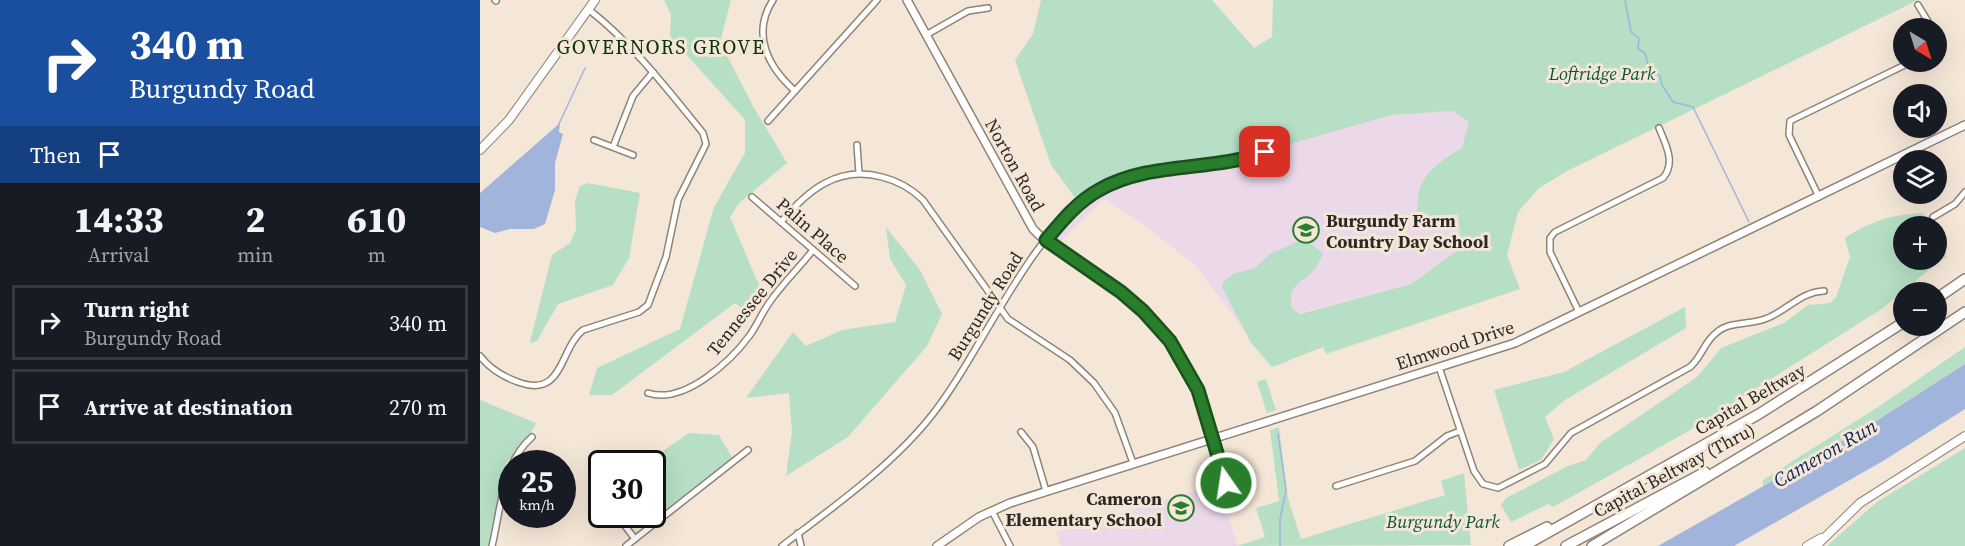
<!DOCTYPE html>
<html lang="en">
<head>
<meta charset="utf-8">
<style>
	:root { --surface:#171b24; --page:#20242c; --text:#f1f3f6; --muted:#9ea1a6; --line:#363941 }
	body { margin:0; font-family:"Source Serif 4",serif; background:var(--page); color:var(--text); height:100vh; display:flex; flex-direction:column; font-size:22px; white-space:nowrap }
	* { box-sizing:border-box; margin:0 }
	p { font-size:20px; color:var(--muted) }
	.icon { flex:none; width:33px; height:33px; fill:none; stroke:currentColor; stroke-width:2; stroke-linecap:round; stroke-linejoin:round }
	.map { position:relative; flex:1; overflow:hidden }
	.side { display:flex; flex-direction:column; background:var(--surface); width:480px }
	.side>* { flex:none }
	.hud { background:#1a4fa0; color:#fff; overflow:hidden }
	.needle { width:39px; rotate:142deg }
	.buttons { position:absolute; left:1413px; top:18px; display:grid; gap:12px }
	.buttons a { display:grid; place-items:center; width:54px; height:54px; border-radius:50%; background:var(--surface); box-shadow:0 6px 24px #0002; font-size:30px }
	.speed { position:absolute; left:18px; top:450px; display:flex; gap:12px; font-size:30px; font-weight:700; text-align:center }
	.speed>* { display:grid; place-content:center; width:78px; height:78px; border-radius:50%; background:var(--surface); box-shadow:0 6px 24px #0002; line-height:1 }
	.speed small { font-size:15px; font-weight:400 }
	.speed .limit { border:3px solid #111; border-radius:9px; background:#fff; color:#111 }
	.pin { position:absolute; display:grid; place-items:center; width:51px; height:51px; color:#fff; margin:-26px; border-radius:12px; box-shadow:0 3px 9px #0006 }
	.me { position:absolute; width:66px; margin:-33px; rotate:347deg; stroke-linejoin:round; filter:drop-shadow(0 0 4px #0008) }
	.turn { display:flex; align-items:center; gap:21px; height:126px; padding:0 30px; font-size:27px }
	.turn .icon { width:78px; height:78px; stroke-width:2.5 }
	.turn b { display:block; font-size:42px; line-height:51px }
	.then { display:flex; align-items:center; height:57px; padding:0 30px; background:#0003; gap:12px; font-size:22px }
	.eta { display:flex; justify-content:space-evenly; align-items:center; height:102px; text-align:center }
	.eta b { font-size:36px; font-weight:800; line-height:42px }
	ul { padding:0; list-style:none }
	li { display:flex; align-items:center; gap:18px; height:75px; margin:0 12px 9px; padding:0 18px; border:3px solid var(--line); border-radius:0px }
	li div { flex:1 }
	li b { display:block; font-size:22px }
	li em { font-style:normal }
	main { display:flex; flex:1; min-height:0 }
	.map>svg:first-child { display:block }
	.education { fill:#ebd9ea }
	.green { fill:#b6dfc5 }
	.water { fill:#a0b4dc }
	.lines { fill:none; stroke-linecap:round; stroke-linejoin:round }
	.stream { stroke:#a0b4dc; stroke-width:1.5 }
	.minor-casing { stroke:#908376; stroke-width:8 }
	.tertiary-casing { stroke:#908376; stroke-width:10 }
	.secondary-casing { stroke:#908376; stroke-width:10 }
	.motorway-casing { stroke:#908376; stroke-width:12 }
	.minor { stroke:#fff; stroke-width:5 }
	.tertiary { stroke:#fff; stroke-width:7 }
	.secondary { stroke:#fff; stroke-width:8 }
	.motorway { stroke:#fff; stroke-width:9 }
	.route-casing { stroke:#1a521c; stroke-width:15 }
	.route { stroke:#287e2b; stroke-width:10 }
	.labels { text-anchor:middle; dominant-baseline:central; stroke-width:6; stroke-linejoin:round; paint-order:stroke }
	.park-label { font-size:18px; font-style:italic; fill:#0a5634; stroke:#f5e7d8 }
	.street-label { font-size:18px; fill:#2e2924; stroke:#f5e7d8 }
	.poi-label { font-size:18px; font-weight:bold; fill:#2e2924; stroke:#f5e7d8; text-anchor:start }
	.neighbourhood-label { font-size:20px; letter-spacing:1.5px; fill:#0b340c; stroke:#f5e7d8 }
	.water-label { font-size:20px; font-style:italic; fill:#102655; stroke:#f5e7d8 }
</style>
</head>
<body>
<main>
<section class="side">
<div class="hud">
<div class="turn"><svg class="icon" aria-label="right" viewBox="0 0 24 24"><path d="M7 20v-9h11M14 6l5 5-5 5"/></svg><div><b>340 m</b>Burgundy Road</div></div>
<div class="then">Then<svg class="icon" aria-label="arrive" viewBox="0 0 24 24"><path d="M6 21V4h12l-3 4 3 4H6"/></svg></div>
</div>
<div class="eta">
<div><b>14:33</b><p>Arrival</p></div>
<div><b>2</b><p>min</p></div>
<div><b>610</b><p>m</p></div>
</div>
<ul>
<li><svg class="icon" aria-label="right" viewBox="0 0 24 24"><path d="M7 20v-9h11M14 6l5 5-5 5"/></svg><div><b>Turn right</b><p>Burgundy Road</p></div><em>340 m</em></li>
<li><svg class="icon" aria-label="arrive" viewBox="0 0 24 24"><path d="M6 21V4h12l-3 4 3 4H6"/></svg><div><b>Arrive at destination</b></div><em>270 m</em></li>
</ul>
</section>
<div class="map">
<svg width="1485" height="546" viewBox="0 0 1485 546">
	<rect width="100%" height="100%" fill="#f5e7d8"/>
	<g class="education">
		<polygon points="973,111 1005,133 938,218 978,214 981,248 931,284 820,313 807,363 792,367 715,265 659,221 624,199 575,247 566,240 609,196 646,178 806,144 911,115"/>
		<polygon points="738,484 758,546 581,546 576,532"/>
	</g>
	<g class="green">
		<polygon points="184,0 251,0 240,42 274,108 307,163 259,203 250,217 284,297 269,315 255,303 132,395 109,395 117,368 200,329 234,207 265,153 265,120 190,36 191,15"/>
		<path d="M561 0H732L774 48 792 37 793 0H1438L1089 170 1059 188 1038 212 1027 255 1040 289 846 354 843 347 792 367 771 343 742 287 744 281 753 274 775 268 790 254 824 239 843 253C840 261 836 269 830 274 817 285 807 288 812 308L820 314 931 284 981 248 978 214 938 218C934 178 951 167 982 148L989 122 973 111 911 115 747 162 646 178 596 199 571 165 535 60 553 34Z"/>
		<polygon points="108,183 160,193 149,258 133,285 78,304 57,341 52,343 50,342 72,255 90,243 96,230 95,201 100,186"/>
		<path d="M1444 213 1446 226H1424V260H1456L1457 233 1465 235 1466 257C1443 273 1423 293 1400 310L1207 432 1073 507 1068 504 1031 522 1021 505 1026 498 1088 466 1106 460 1120 443 1217 377 1241 348 1304 323 1328 305 1350 303 1356 297 1370 257 1365 238C1390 221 1414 214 1444 213Z"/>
		<polygon points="406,227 440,270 462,314 447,346 368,437 306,476 312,431 309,393 266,398 313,332 326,346 362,330 415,322 426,285 410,259"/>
		<polygon points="1205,307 1206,328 1085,400 1065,417 1074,439 1061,460 1039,470 1014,390 1084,372"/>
		<polygon points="1485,347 1485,364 1384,429 1283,487 1283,480 1398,407"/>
		<polygon points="786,379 796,410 787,413 777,382"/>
		<polygon points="0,400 56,423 46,442 26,463 9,546 0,546"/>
		<polygon points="799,427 808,498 821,539 965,495 961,481 984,473 991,545 757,546 785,537 776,508 799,501 790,430"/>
		<polygon points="209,433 239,435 253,459 186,509 173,491 172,464 151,461 168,461"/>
		<polygon points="1485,448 1485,546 1347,546 1397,502"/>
	</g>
	<g class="water">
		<polygon points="80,123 79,132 83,134 75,163 75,190 65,224 54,229 30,229 15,233 0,227 0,193"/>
		<polygon points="1485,364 1485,409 1403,461 1254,546 1178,546 1384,429"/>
	</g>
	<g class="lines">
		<g class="stream">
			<polyline points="1145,0 1151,32 1159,38 1158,49 1165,53 1169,68 1180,76 1182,85 1193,102 1213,107 1269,222"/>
			<polyline points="79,124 105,68"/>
			<polyline points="798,434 806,490 800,519 800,546"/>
		</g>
		<g class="minor-casing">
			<g id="minor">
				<polyline points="15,0 16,1"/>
				<path d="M293 0C271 34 288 67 315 91"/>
				<polyline points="1438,5 1452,28"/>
				<polyline points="446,35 488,11 508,8"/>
				<polyline points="1456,46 1458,46"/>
				<polyline points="288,121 397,0"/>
				<polyline points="114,140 153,155"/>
				<polyline points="377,145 379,173"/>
				<polyline points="133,147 153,96 173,72"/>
				<polyline points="272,197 375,286"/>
				<polyline points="1339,197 1309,135 1310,121 1431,62"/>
				<polyline points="1453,217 1475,204 1485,192"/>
				<path d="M301 222C328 190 358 165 402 177 418 181 431 188 443 200L528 319 590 360 614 383 635 413 653 463"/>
				<path d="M1099 312 1070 252V238L1075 232 1183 178C1196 163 1186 145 1179 128"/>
				<path d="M0 356C10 369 24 377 38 382 84 399 79 349 103 330L159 312 168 305 186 257 198 200 226 144 223 133C187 89 153 44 108 9"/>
				<path d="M959 367 994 471 1003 484 1018 488 1065 464 1091 433 1210 367C1222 357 1224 342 1236 333 1249 321 1269 325 1285 319 1307 311 1320 292 1344 291"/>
				<path d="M168 393C204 405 251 361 270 335 277 325 282 313 289 303 302 284 319 268 333 250"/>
				<polyline points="541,432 553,447 566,491"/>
				<path d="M734 438C739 453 756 485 737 494"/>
				<polyline points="856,486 935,461 967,436 980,431"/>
				<polyline points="112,496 122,501"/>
				<polyline points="512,511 530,546"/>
				<polyline points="136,514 155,539"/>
				<polyline points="318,533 321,546"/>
				<path d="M12 546C21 509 22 463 52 437"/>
				<polyline points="146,546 268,450"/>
				<path d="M302 546C352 508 413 465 452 415 502 352 550 230 618 190 660 165 713 172 759 161 775 158 791 150 806 144"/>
			</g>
		</g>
		<g class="tertiary-casing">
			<g id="tertiary">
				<path d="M427 0 553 229C573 250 601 264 624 280 685 322 712 369 734 438"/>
				<polyline points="457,546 499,517 530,503 1035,343 1485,125"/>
			</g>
		</g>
		<g class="secondary-casing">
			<g id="secondary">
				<polyline points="0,150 29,120 115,0"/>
				<polyline points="1327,546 1341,538"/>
				<polyline points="1336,546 1380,503 1485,436"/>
			</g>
		</g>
		<g class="motorway-casing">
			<g id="motorway">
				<polyline points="1456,299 1485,279"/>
				<polyline points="1029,546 1067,527"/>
				<polyline points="1044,546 1279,414 1424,322"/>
				<polyline points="1086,546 1225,472"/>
				<polyline points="1112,546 1337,411 1485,312"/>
			</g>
		</g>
		<use href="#minor" class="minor"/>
		<use href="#tertiary" class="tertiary"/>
		<use href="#secondary" class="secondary"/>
		<use href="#motorway" class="motorway"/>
	</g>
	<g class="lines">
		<g class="route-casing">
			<path id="route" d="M746 483 718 390 690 341 663 311 641 292 566 240C581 222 597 202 619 190 669 161 732 172 785 152"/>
		</g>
		<use href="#route" class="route"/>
	</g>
	<defs>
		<g id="school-ring" transform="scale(1.35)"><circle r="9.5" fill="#f5e7d8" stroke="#287e2b" stroke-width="1.5"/><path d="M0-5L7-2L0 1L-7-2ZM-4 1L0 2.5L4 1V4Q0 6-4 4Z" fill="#287e2b"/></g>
	</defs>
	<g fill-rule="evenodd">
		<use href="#school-ring" x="826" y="230"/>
		<use href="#school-ring" x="701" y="508"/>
	</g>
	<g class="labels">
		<g class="park-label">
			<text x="1122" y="73">Loftridge Park</text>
			<text x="963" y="521">Burgundy Park</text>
		</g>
		<g class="street-label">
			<text transform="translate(535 165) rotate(61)">Norton Road</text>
			<text transform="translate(333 230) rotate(41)">Palin Place</text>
			<text transform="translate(272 302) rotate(-51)">Tennessee Drive</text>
			<text transform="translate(505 306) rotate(-58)">Burgundy Road</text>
			<text transform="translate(975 345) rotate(-18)">Elmwood Drive</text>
			<text transform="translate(1270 399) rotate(-30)">Capital Beltway</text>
			<text transform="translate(1194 470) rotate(-28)">Capital Beltway (Thru)</text>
		</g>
		<g class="poi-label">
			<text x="846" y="220">Burgundy Farm<tspan x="846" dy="21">Country Day School</tspan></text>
			<text x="682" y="498" text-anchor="end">Cameron<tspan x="682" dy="21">Elementary School</tspan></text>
		</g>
		<g class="neighbourhood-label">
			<text x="181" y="47">GOVERNORS GROVE</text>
		</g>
		<g class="water-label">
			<text transform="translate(1345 453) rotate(-30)">Cameron Run</text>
		</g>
	</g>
</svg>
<div class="buttons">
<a><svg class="needle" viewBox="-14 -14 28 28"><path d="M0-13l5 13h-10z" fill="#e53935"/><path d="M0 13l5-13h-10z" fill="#9ea1a6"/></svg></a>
<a><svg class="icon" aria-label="sound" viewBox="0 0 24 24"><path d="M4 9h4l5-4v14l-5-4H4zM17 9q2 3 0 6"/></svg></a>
<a><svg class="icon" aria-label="layers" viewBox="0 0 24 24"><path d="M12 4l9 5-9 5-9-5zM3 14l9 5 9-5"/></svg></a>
<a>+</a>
<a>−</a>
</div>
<div class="speed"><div>25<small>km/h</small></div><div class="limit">30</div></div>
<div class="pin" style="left:785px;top:152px;background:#d93025"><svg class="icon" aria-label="arrive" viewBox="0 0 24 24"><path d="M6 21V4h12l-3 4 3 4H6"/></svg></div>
<svg class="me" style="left:746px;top:483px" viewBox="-20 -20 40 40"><circle r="17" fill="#287e2b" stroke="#fff" stroke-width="3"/><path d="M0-11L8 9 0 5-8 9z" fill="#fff"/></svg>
</div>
</main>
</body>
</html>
